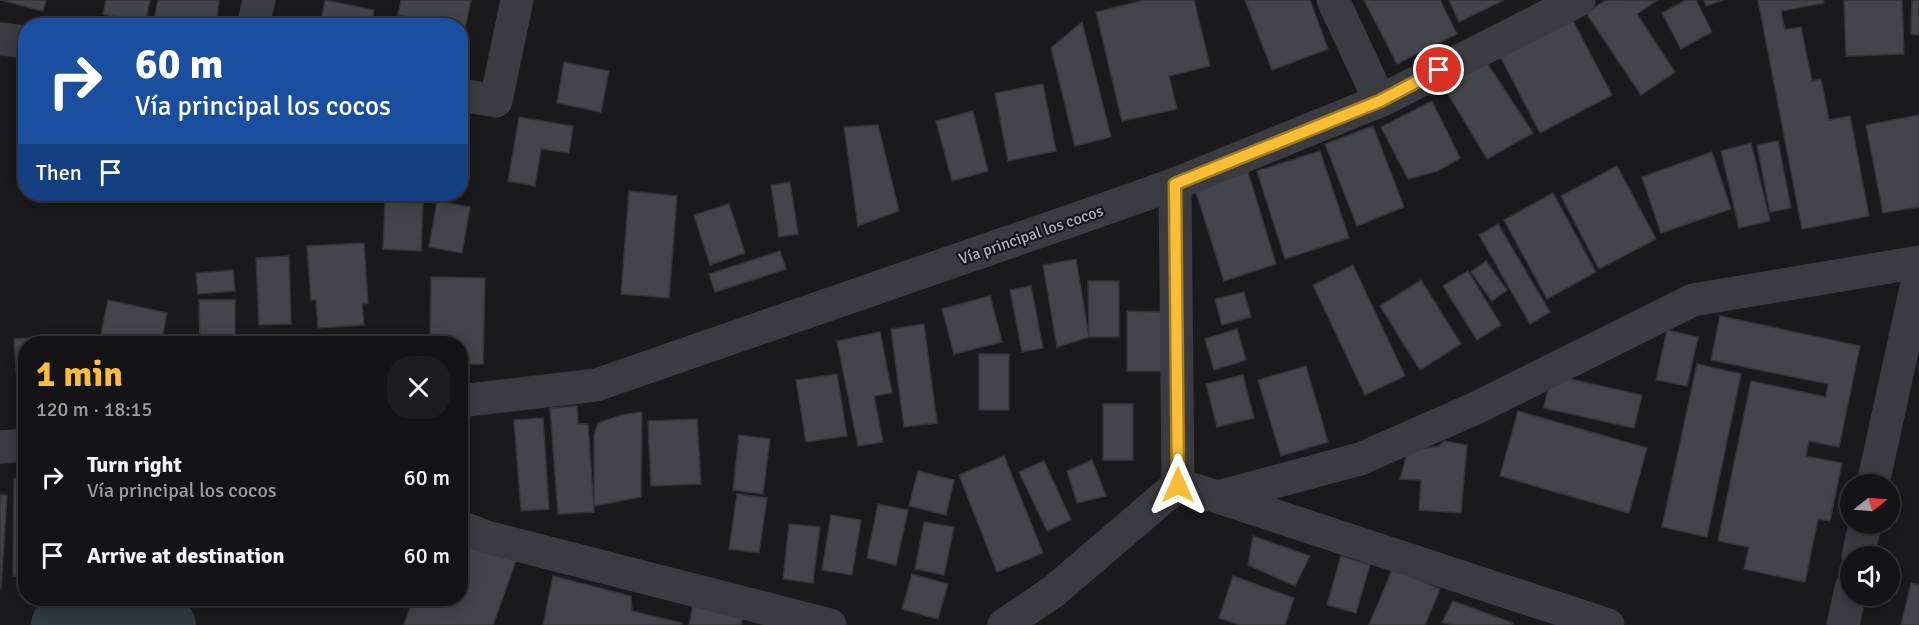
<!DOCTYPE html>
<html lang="en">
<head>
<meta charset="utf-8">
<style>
	:root { --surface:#141416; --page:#1d1d1f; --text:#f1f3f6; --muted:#9d9ea1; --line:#333335; --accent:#f9be36 }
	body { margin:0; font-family:Signika,sans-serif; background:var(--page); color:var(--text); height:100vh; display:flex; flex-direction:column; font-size:22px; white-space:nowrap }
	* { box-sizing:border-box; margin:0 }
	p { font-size:20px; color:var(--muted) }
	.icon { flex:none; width:33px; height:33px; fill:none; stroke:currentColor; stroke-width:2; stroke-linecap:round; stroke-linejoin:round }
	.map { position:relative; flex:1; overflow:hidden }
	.details { position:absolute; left:18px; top:336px; width:450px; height:270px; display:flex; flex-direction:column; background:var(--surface); border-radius:24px; box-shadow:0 3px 15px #0003,0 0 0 2px var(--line) }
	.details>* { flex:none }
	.top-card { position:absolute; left:18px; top:18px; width:450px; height:183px; border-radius:24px; box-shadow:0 3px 15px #0003,0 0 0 2px var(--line); background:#1a4fa0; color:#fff; overflow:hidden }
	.needle { width:39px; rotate:73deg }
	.controls { position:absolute; left:1840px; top:474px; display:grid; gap:12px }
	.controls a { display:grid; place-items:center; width:60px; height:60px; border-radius:50%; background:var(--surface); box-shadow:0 3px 15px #0003,0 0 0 2px var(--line); font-size:30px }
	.pin { position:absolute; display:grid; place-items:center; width:51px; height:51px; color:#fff; margin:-26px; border:3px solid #fff; border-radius:50%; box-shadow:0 2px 6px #0007 }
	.me { position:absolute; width:66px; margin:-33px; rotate:0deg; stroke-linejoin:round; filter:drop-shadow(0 0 4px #0008) }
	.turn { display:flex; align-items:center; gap:21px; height:126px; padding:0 18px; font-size:27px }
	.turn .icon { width:78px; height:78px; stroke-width:2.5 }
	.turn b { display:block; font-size:42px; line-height:51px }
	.then { display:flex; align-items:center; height:57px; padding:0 18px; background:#0003; gap:12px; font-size:22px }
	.round { display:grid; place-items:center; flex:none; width:63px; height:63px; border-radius:24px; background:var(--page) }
	.summary { display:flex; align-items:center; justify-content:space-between; height:102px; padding:0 18px }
	h1 { font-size:36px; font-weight:800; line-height:45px; color:var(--accent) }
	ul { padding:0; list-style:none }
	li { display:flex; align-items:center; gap:18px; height:78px; padding:0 18px }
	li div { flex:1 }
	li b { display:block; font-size:22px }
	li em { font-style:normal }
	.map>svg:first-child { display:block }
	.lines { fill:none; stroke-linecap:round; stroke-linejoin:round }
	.river { stroke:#2f3942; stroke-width:56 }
	.building { fill:#44454a; stroke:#343439; stroke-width:1.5 }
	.minor { stroke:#3b3c42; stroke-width:33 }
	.route-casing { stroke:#a27c23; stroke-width:15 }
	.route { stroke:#f9be36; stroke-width:10 }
	.labels { text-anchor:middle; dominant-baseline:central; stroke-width:4.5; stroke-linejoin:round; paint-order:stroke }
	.street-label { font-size:16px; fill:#acb1bd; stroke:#151518 }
</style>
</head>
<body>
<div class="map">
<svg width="1919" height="625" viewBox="0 0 1919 625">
	<rect width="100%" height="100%" fill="#1a1a1d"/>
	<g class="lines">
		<polyline class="river" points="59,625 149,620 168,625"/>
	</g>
	<g class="building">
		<polygon points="0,0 46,0 43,11"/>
		<polygon points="106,0 150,0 145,23 103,14"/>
		<polygon points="158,0 219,0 216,26 182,26 154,20"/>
		<polygon points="325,0 374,10 371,26 320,26"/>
		<polygon points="401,0 471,0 462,42 460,26 412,26 413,18 398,15"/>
		<polygon points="1145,0 1194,0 1210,66 1169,76 1177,109 1122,121 1096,12"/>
		<polygon points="1245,0 1310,0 1328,49 1272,70"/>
		<polygon points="1364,0 1440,0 1457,34 1397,64"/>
		<polygon points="1449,0 1504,0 1459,22"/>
		<polygon points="1606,0 1656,1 1637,14 1675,72 1641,95 1586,13"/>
		<polygon points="1686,0 1696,0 1712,32 1681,49 1662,13"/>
		<polygon points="1704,0 1724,0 1706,6"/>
		<polygon points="1758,0 1823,0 1824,3 1781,11 1785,30 1801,27 1812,81 1821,79 1829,120 1850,116 1869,216 1802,229"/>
		<polygon points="1844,0 1902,0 1904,54 1846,56"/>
		<polygon points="1912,0 1919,0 1919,35 1911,34"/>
		<polygon points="1572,19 1612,95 1540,133 1500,56"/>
		<polygon points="1082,22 1111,137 1075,146 1051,48"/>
		<polygon points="1485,60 1533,133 1487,159 1436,74"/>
		<polygon points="564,62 609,71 601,112 557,103"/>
		<polygon points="1043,84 1056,151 1008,161 995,93"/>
		<polygon points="1432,101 1460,158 1438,171 1408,179 1381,127"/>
		<polygon points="973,111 988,171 952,181 936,121"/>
		<polygon points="1919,115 1919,207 1883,213 1866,125"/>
		<polygon points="519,117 573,126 569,153 541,149 535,186 508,181"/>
		<polygon points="878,125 899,211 858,226 844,127"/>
		<polygon points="1373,126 1404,207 1357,226 1325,144"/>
		<polygon points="1778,141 1791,208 1770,212 1757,145"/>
		<polygon points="1751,143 1770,221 1739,228 1721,151"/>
		<polygon points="1320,151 1349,238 1285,259 1257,171"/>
		<polygon points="1712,152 1731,209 1661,233 1642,177"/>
		<polygon points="1617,166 1656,239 1599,269 1561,196"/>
		<polygon points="1247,169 1276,264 1224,281 1194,186"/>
		<polygon points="790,182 798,234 779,237 771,185"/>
		<polygon points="629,191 677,196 669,298 621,294"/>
		<polygon points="1553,193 1596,272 1547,299 1504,220"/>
		<polygon points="437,201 470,207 462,253 429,247"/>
		<polygon points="385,202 423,203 421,251 383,249"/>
		<polygon points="729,204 745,253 710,265 694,215"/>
		<polygon points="1498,224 1550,312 1530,324 1479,235"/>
		<polygon points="364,243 368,303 362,304 364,325 318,328 316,300 311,300 307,246"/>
		<polygon points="780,251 786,269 715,292 709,274"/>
		<polygon points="289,256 291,324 259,325 256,258"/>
		<polygon points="1076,259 1089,337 1057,347 1043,265"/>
		<polygon points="1486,261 1507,290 1492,301 1471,272"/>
		<polygon points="1353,265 1405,376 1365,395 1313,285"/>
		<polygon points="233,270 235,291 198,294 196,273"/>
		<polygon points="1468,271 1501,325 1477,340 1443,286"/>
		<polygon points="431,277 485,278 483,364 460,364 460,344 430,344"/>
		<polygon points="1421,280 1461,344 1420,370 1380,306"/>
		<polygon points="1088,281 1119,281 1119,337 1089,337"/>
		<polygon points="1031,286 1043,348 1022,352 1010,290"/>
		<polygon points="1244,292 1251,317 1222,325 1215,299"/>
		<polygon points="990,296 1002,342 954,354 942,309"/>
		<polygon points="108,300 167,313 161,344 99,344"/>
		<polygon points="199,300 235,300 235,340 200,341"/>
		<polygon points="1127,311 1162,312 1162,371 1127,371"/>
		<polygon points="1720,316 1860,346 1839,447 1809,441 1806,456 1842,463 1830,521 1818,519 1805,582 1744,569 1749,547 1718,541 1751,381 1826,397 1828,384 1711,360"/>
		<polygon points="924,324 937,423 904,427 891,329"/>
		<polygon points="1237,329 1246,360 1214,370 1205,339"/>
		<polygon points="1667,330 1698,337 1687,386 1656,380"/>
		<polygon points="880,332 892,393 874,396 883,442 858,446 837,341"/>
		<polygon points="62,336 63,344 26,344 26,423 20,423 14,339"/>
		<rect x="368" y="341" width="36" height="3"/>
		<rect x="979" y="354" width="30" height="56"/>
		<polygon points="1697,364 1741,374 1707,537 1662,527"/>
		<polygon points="1306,366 1328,442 1281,456 1258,380"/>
		<polygon points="837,374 847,436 806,442 796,380"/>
		<polygon points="1243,375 1254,418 1217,427 1206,384"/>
		<polygon points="1551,375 1642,395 1634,428 1544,408"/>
		<rect x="1103" y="404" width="30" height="56"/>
		<polygon points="577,406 578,424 588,424 594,512 558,514 550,408"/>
		<polygon points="1518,411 1647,448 1629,513 1500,476"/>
		<polygon points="642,412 641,497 594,506 594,435 598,423 621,415"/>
		<polygon points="543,418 549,509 521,511 514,420"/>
		<polygon points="697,419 701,484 651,486 648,421"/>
		<polygon points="460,428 468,429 461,477 460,477"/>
		<polygon points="739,435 770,439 763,494 733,490"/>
		<polygon points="1444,441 1467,445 1461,513 1419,510 1421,480 1400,479 1408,451 1439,446"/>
		<polygon points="1004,456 1043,553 997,572 959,475"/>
		<polygon points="1092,460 1106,496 1077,503 1067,471"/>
		<polygon points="1044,461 1071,520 1047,531 1019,472"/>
		<polygon points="918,471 954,480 946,515 909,506"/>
		<polygon points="14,479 26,479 26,576 13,576"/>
		<polygon points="737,494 767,498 759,553 729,549"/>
		<polygon points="0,495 7,495 1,588 0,588"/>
		<polygon points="878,504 908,510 896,565 867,558"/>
		<polygon points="831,515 861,520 852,575 822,570"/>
		<polygon points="924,522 954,527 944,575 915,569"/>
		<polygon points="789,524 820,527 813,583 783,579"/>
		<polygon points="1253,536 1310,556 1295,586 1248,565"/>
		<polygon points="460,537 517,558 493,625 404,625 413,598 460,598"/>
		<polygon points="1341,556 1370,565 1356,613 1327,605"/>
		<polygon points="1393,568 1440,589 1425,625 1369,625"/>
		<polygon points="912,574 948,584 938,619 902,609"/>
		<polygon points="553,576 631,596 632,611 682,623 681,625 543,625"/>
		<polygon points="1233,576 1294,598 1285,625 1240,625 1219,618"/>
		<polygon points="1911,583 1919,585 1919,625 1901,625"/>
		<polygon points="1453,601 1513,623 1512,625 1452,625 1442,622"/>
		<polygon points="693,604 743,614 741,625 689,625"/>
	</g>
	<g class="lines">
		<g class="minor">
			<polyline points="1333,0 1380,101"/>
			<polyline points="253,26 259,0"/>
			<polyline points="0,39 26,42"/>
			<polyline points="460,95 496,101 517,0"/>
			<polyline points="1175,184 1178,485"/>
			<polyline points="460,401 596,385 1116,205 1175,184 1380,101 1579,0"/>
			<polyline points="0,447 26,445"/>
			<polyline points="1873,484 1919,274"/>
			<polyline points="1218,497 1608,625"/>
			<polyline points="460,527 486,537 830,625"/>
			<polyline points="1858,556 1865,524"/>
			<polyline points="1004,625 1054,591 1178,485 1218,497 1360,459 1476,408 1693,300 1919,262"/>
			<polyline points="1843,625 1851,588"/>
		</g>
	</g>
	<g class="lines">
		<g class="route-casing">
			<polyline id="route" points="1178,485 1175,184 1380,101 1439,70"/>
		</g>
		<use href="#route" class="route"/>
	</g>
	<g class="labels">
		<g class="street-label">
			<text transform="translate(1031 235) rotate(-19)">Vía principal los cocos</text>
		</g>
	</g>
</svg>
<div class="controls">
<a><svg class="needle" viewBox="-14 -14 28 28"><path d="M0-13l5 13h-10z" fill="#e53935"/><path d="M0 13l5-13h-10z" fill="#9d9ea1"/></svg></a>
<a><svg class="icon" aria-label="sound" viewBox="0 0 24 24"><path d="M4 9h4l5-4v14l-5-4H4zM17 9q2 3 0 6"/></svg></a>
</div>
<div class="pin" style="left:1439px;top:70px;background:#d93025"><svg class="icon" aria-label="arrive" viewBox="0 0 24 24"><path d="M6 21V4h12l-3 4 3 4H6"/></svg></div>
<svg class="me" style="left:1178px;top:485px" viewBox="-20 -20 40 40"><path d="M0-17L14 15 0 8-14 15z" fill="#f9be36" stroke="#fff" stroke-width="4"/></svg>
<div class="top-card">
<div class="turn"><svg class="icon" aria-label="right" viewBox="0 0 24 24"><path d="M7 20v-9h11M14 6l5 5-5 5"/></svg><div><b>60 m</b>Vía principal los cocos</div></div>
<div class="then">Then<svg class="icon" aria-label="arrive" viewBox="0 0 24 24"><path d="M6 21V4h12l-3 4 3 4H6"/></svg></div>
</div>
<section class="details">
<div class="summary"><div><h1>1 min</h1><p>120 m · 18:15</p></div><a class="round"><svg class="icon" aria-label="close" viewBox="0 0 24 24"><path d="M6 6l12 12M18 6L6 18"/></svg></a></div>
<ul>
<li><svg class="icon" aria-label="right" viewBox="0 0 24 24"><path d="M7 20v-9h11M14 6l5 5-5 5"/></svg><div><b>Turn right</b><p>Vía principal los cocos</p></div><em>60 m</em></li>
<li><svg class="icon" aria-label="arrive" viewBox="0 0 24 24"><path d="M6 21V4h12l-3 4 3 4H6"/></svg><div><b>Arrive at destination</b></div><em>60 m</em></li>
</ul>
</section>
</div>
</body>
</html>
